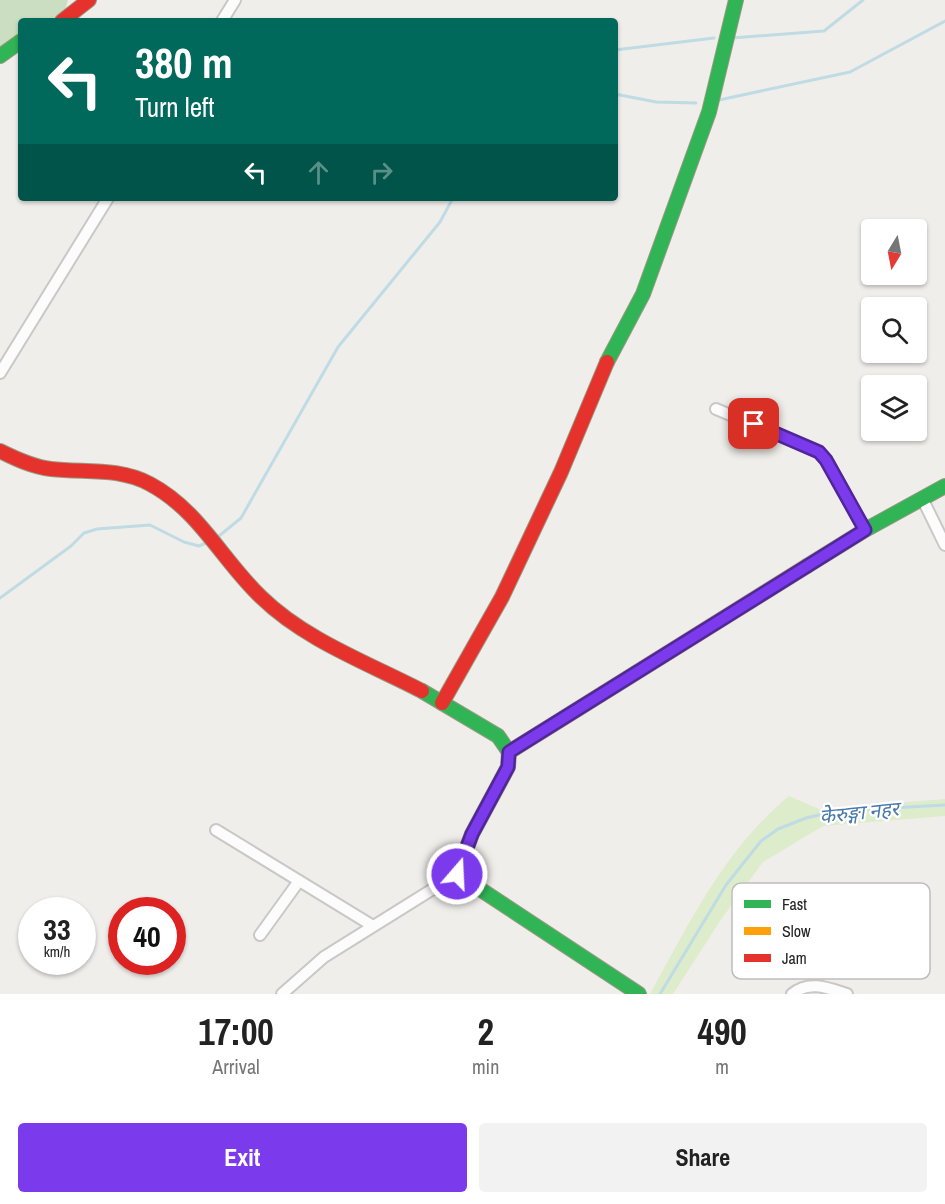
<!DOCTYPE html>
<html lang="en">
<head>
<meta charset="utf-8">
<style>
	:root { --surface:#fff; --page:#f2f2f2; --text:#222; --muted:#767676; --accent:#7c3aed }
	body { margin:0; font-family:"Archivo Narrow","Noto Sans Devanagari",sans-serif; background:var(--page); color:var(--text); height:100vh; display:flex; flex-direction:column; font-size:22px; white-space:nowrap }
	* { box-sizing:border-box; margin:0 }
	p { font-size:20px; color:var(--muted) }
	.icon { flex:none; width:33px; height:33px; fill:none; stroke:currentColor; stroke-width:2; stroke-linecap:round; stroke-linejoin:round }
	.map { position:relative; height:994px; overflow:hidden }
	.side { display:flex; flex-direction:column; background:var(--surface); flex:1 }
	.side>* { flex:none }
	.guide { position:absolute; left:18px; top:18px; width:600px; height:183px; border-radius:6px; box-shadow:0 2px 4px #0004; background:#00695c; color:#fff; overflow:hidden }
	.needle { width:39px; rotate:190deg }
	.fabs { position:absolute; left:861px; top:219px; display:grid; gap:12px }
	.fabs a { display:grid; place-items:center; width:66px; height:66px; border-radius:6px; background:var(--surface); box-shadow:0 2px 4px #0004; font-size:30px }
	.speed { position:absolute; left:18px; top:897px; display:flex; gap:12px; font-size:30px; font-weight:700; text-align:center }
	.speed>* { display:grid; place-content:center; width:78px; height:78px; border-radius:50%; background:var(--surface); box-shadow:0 2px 4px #0004; line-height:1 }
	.speed small { font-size:15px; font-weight:400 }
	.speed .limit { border:9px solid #d22; background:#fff; color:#111 }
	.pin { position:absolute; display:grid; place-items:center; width:51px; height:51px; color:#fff; margin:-26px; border-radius:12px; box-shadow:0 3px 9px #0006 }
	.me { position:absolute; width:66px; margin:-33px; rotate:19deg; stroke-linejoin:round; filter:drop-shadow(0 0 4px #0008) }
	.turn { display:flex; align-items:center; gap:21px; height:126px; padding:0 18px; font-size:27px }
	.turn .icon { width:78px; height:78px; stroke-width:2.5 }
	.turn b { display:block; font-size:42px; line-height:51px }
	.lanes { display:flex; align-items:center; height:57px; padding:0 18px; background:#0003; justify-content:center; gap:30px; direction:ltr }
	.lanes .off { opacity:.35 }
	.eta { display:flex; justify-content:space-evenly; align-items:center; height:102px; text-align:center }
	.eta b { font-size:36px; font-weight:700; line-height:42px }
	.cta { display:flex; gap:12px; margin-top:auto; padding:12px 18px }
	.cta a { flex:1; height:69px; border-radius:6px; background:var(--accent); color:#fff; font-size:24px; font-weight:700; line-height:69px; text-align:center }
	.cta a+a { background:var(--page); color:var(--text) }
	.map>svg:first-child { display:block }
	.grass { fill:#ddeccb }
	.forest { fill:#cbdec1 }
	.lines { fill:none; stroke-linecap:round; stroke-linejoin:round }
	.stream { stroke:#bfdbe3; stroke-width:3 }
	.street-casing { stroke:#c9c8c7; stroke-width:14 }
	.fast-casing { stroke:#999a82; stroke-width:16 }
	.slow-casing { stroke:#999a82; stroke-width:16 }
	.jam-casing { stroke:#999a82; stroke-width:16 }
	.street { stroke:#fdfcfc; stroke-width:10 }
	.fast { stroke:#30b455; stroke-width:14 }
	.slow { stroke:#ff9f0a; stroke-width:14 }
	.jam { stroke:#e5322d; stroke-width:14 }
	.route-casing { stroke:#51269a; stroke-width:15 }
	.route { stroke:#7c3aed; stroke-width:10 }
	.labels { text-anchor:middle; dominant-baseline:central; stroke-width:4.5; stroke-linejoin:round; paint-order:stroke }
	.water-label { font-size:20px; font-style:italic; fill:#4a7aab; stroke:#fff }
	.key { fill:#fff; stroke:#bdbdbd; stroke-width:1.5 }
	.key-label { font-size:16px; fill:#222 }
</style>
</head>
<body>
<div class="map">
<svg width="945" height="994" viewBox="0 0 945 994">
	<rect width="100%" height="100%" fill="#f0eeeb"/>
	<path class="grass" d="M789 796 819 809 945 799V816L823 826 763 862 720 921 673 994H650C690 922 724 850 789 796Z"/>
	<polygon class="forest" points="0,0 68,0 62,21 21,21 21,41 0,56"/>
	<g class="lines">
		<g class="stream">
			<polyline points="732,38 824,31 863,0"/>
			<polyline points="615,50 714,38"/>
			<polyline points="615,94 656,102 696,103"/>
			<polyline points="719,100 850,72 945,21"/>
			<polyline points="219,536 241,518 338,347 440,222 453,198"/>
			<polyline points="0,598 71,546 84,533 97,529 150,525 184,542 199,546 206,543"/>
			<polyline points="660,994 726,885 761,841 778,829 806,818 835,811 945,805"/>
		</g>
		<g class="street-casing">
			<g id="street">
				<polyline points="222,21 235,0"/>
				<polyline points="0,373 108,198"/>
				<polyline points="716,409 819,452 826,460 865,530"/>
				<polyline points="922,498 945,545"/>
				<polyline points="216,830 373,926"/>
				<polyline points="260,935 299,881"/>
				<polyline points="282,994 324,957 457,874"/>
				<path d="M792 994C809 980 828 988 847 994"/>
			</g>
		</g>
		<g class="fast-casing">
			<g id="fast">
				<polyline points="0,56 21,41"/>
				<polyline points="607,362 643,294 709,112 736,0"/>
				<polyline points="807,566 865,530 945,486"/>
				<polyline points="422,691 498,736 509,752 508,767 472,834 457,874 639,994"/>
			</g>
		</g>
		<g class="slow-casing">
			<polyline id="slow" points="509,752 807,566"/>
		</g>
		<g class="jam-casing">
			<g id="jam">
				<polyline points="62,21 89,0"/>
				<path d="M0 451C16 459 33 467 51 469 85 473 118 467 150 484 199 510 222 560 261 597 305 640 368 663 422 691"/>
				<polyline points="442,703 502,597 561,472 607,362"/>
			</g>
		</g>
		<use href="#street" class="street"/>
		<use href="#fast" class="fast"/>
		<use href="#slow" class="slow"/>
		<use href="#jam" class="jam"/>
	</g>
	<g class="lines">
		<g class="route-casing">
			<polyline id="route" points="457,874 472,834 508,767 509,752 865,530 826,460 819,452 754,424"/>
		</g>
		<use href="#route" class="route"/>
	</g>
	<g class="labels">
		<g class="water-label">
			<text transform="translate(859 812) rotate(-6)">केेरुङ्गा नहर</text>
		</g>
	</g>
	<rect x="732" y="883" width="198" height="96" rx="9" class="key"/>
	<rect x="744" y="900" width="27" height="8" fill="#30b455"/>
	<rect x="744" y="927" width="27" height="8" fill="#ff9f0a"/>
	<rect x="744" y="954" width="27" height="8" fill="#e5322d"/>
	<g class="key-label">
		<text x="782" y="910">Fast</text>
		<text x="782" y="937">Slow</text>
		<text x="782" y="964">Jam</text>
	</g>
</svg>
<div class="fabs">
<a><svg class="needle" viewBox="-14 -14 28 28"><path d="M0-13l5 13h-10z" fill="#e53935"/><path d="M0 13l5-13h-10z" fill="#767676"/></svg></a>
<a><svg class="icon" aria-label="search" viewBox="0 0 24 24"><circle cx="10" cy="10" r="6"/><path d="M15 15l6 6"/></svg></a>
<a><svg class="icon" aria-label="layers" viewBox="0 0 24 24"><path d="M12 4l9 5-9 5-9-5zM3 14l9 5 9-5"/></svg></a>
</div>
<div class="speed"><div>33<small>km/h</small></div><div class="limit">40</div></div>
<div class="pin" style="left:754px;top:424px;background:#d93025"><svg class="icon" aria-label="arrive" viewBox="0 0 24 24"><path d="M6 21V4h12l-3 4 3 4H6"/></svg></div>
<svg class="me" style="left:457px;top:874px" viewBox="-20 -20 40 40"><circle r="17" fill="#7c3aed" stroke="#fff" stroke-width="3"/><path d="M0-11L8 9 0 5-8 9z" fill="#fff"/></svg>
<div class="guide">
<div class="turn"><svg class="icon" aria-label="left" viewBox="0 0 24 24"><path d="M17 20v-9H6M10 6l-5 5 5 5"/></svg><div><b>380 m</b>Turn left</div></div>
<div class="lanes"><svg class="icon" aria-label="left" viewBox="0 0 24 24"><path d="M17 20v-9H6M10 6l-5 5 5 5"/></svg><svg class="icon off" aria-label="ahead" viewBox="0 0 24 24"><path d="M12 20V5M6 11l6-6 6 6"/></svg><svg class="icon off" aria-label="right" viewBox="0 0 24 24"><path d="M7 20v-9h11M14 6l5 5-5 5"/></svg></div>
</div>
</div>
<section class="side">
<div class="eta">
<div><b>17:00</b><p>Arrival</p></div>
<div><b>2</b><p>min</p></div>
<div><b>490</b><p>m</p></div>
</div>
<div class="cta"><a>Exit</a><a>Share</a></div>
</section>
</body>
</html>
